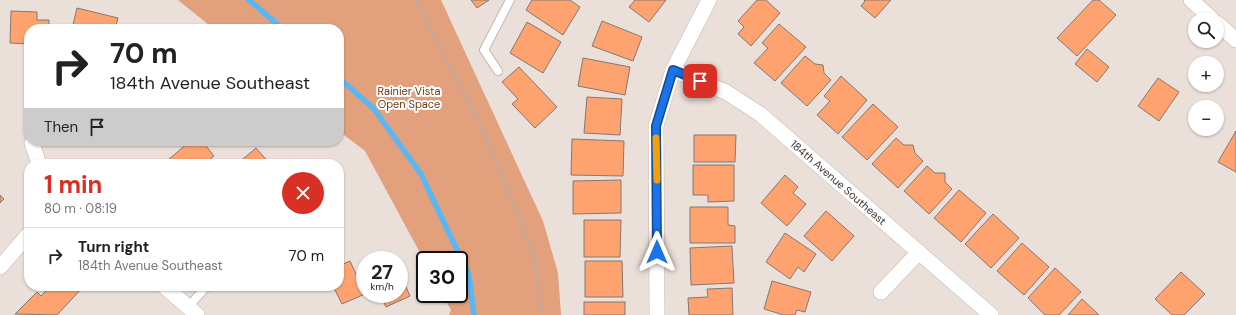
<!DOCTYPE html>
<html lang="en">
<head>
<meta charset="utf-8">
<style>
	:root { --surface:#fff; --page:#f2f2f2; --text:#222; --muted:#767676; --line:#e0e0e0; --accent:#d93025 }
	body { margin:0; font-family:"DM Sans",sans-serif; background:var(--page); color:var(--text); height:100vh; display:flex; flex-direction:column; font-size:15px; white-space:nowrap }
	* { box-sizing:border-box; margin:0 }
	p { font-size:13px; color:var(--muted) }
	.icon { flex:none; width:22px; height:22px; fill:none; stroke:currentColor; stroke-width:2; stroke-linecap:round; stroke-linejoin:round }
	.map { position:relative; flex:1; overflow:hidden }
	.panel { position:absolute; left:24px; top:159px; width:320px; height:132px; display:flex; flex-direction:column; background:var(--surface); border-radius:16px; box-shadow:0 1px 3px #0004 }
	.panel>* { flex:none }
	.banner { position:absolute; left:24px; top:24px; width:320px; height:122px; border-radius:16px; box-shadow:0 1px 3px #0004; background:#fff; color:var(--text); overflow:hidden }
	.tools { position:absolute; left:1188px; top:12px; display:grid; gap:8px }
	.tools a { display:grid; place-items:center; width:36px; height:36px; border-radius:50%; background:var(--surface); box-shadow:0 1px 3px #0004; font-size:20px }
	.speed { position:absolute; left:356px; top:251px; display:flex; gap:8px; font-size:20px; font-weight:700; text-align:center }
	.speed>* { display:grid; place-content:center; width:52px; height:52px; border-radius:50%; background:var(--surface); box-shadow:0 1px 3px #0004; line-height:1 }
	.speed small { font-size:10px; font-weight:400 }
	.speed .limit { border:2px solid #111; border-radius:6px; background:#fff; color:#111 }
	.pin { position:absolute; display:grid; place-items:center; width:34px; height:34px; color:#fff; margin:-17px; border-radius:8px; box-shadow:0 2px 6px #0006 }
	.me { position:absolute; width:44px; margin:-22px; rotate:0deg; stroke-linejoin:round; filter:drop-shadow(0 0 3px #0008) }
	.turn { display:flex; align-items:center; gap:14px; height:84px; padding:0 20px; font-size:18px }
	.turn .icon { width:52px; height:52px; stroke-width:2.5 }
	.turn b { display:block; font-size:28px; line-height:34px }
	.then { display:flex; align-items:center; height:38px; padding:0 20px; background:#0003; gap:8px; font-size:15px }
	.round { display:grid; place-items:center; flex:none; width:42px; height:42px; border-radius:21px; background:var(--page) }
	.head { display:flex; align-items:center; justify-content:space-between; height:68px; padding:0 20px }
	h1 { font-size:24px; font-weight:700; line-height:30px; color:var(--accent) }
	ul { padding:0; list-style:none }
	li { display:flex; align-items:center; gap:12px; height:56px; padding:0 20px; border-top:1px solid var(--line) }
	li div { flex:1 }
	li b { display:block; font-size:15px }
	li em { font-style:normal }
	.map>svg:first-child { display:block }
	.green { fill:#e2a07d }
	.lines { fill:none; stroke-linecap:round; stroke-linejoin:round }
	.stream { stroke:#59b7f6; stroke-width:5.5 }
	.building { fill:#fea370; stroke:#837973 }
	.lane-casing { stroke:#c1b5af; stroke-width:10 }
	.street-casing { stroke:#c1b5af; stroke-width:16 }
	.path { stroke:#b7ada8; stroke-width:2.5; stroke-dasharray:4 2; stroke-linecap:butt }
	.lane { stroke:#fff; stroke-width:8 }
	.street { stroke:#fff; stroke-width:15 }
	.route-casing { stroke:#114b97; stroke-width:10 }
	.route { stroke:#1a73e8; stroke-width:7 }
	.slow { stroke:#f59e0b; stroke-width:7 }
	.labels { text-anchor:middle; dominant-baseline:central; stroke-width:4; stroke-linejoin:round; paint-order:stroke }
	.park-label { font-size:11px; fill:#713814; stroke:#fff }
	.street-label { font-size:11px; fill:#3f3a38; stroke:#fff }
</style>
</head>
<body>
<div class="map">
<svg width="1236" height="315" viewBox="0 0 1236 315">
	<rect width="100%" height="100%" fill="#ebdfd9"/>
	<polygon class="green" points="178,0 441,0 543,221 558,273 561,315 449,315 451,310 442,294 459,294 459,260 425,260 425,262 365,151 339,131 339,29 214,29"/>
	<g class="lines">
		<g class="stream">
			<polyline points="249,0 283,29"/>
			<polyline points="339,78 374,109 421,174 469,275 474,315"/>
		</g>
	</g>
	<g class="building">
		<polygon points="471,0 489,0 477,8"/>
		<polygon points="532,0 570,0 580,7 563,35 526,10"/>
		<polygon points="635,0 666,0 649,22 629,7"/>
		<polygon points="757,0 766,0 780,13 751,46 738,34 744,27 738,21"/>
		<polygon points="864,0 891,0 875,18 861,6 865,1"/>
		<polygon points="1093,0 1099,0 1116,15 1077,56 1057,38"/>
		<polygon points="77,8 118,18 115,29 72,29"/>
		<polygon points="11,11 37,12 37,20 49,20 49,29 29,29 29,44 10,43"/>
		<polygon points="602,21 642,37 633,61 592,46"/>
		<polygon points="527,22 561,42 543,73 510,53"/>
		<polygon points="779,24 806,47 775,81 754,63 768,48 762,43"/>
		<polygon points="1087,49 1109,67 1097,82 1075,64"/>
		<polygon points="805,56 815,64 823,65 824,73 831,80 807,106 781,83"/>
		<polygon points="583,58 630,67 625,95 578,86"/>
		<polygon points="519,67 557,107 535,128 512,104 518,99 502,82"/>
		<polygon points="841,76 867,100 838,134 817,115 830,101 824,96"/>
		<polygon points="1158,78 1179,92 1159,121 1138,106"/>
		<polygon points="587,97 622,99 620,135 584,133"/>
		<polygon points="873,104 898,127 867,160 842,137"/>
		<polygon points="1236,131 1236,172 1218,162"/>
		<polygon points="694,135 736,135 735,162 694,162"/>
		<polygon points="896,138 904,145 913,145 915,153 923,161 898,188 872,164"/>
		<polygon points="572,139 624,141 623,176 571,175"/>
		<polygon points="190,141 202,141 214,156 209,160 212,164 170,164 167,161"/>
		<polygon points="256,148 270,164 237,164"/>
		<polygon points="693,165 734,165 734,201 708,202 708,195 693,195"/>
		<polygon points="927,166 935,173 945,173 945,182 952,189 929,214 904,191"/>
		<polygon points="785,175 798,187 793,193 806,204 787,226 761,203"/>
		<polygon points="621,180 621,213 573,214 573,181"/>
		<polygon points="959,190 986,213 961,242 934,218"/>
		<polygon points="0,195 4,199 0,203"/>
		<polygon points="690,207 728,207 728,225 735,226 735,243 690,243"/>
		<polygon points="826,211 854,236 832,261 804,236"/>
		<polygon points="993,214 1019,238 991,268 965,244"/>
		<polygon points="584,220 621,220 620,257 584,257"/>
		<polygon points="785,233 816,254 804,272 798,267 790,279 766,262"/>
		<polygon points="1022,243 1049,267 1024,295 997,271"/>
		<polygon points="732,246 734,283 691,285 690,248"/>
		<polygon points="350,261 365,294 342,304 333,286 339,286 339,266"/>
		<polygon points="585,261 622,261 623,297 585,297"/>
		<polygon points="1055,268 1081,292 1059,315 1045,315 1028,298"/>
		<polygon points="399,271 410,296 386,307 380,294 399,294"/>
		<polygon points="1181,272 1205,294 1184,315 1172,315 1155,299"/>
		<polygon points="772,281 811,292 805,312 797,310 795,315 784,315 764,309"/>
		<polygon points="51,286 84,286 57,315 15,314 37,292 41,296"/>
		<polygon points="732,288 733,315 689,315 688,298 708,297 707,289"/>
		<polygon points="1082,299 1099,315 1068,315"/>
		<rect x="584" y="302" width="41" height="13"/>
	</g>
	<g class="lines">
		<g class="lane-casing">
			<g id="lane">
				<polyline points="498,71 484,50 510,0"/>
				<polyline points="188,307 207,286"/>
			</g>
		</g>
		<g class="street-casing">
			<g id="street">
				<polyline points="1191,0 1212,19"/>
				<polyline points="1217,23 1236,40"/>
				<path id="s1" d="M673 70 726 92 760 114 991 315"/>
				<polyline points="32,143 39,164"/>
				<polyline points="0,267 29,234"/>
				<polyline points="164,286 197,315"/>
				<polyline points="881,292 919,252"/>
				<polyline points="657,315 656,126 673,70 709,0"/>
			</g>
		</g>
		<polyline class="path" points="416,0 478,120 520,220 534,257 542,315"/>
		<use href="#lane" class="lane"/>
		<use href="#street" class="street"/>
	</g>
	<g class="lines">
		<g class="route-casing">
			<polyline id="route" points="657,252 656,126 673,70 700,81"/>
		</g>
		<use href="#route" class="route"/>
		<polyline class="slow" points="656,138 657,180"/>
	</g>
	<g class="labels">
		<g class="park-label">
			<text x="409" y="91">Rainier Vista<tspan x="409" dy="13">Open Space</tspan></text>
		</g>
		<g class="street-label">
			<text stroke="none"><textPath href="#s1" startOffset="202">184th Avenue Southeast</textPath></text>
		</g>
	</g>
</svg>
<div class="tools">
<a><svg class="icon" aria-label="search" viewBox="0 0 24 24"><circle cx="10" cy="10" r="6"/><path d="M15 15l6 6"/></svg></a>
<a>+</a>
<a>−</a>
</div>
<div class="speed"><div>27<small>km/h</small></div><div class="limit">30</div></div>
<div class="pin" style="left:700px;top:81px;background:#d93025"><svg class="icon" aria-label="arrive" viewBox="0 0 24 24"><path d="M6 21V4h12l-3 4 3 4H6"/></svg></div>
<svg class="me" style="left:657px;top:252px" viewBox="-20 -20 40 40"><path d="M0-17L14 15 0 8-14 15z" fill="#1a73e8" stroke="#fff" stroke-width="4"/></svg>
<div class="banner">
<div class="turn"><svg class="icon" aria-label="right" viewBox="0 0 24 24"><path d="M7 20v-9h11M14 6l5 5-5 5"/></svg><div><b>70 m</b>184th Avenue Southeast</div></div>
<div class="then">Then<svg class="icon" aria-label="arrive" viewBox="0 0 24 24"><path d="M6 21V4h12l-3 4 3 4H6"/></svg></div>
</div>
<section class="panel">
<div class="head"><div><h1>1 min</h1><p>80 m · 08:19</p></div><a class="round" style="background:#d93025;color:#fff"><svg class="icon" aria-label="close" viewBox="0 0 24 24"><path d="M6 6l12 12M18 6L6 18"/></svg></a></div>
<ul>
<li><svg class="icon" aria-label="right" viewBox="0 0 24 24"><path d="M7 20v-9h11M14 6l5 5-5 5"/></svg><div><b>Turn right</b><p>184th Avenue Southeast</p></div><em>70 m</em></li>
</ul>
</section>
</div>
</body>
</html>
